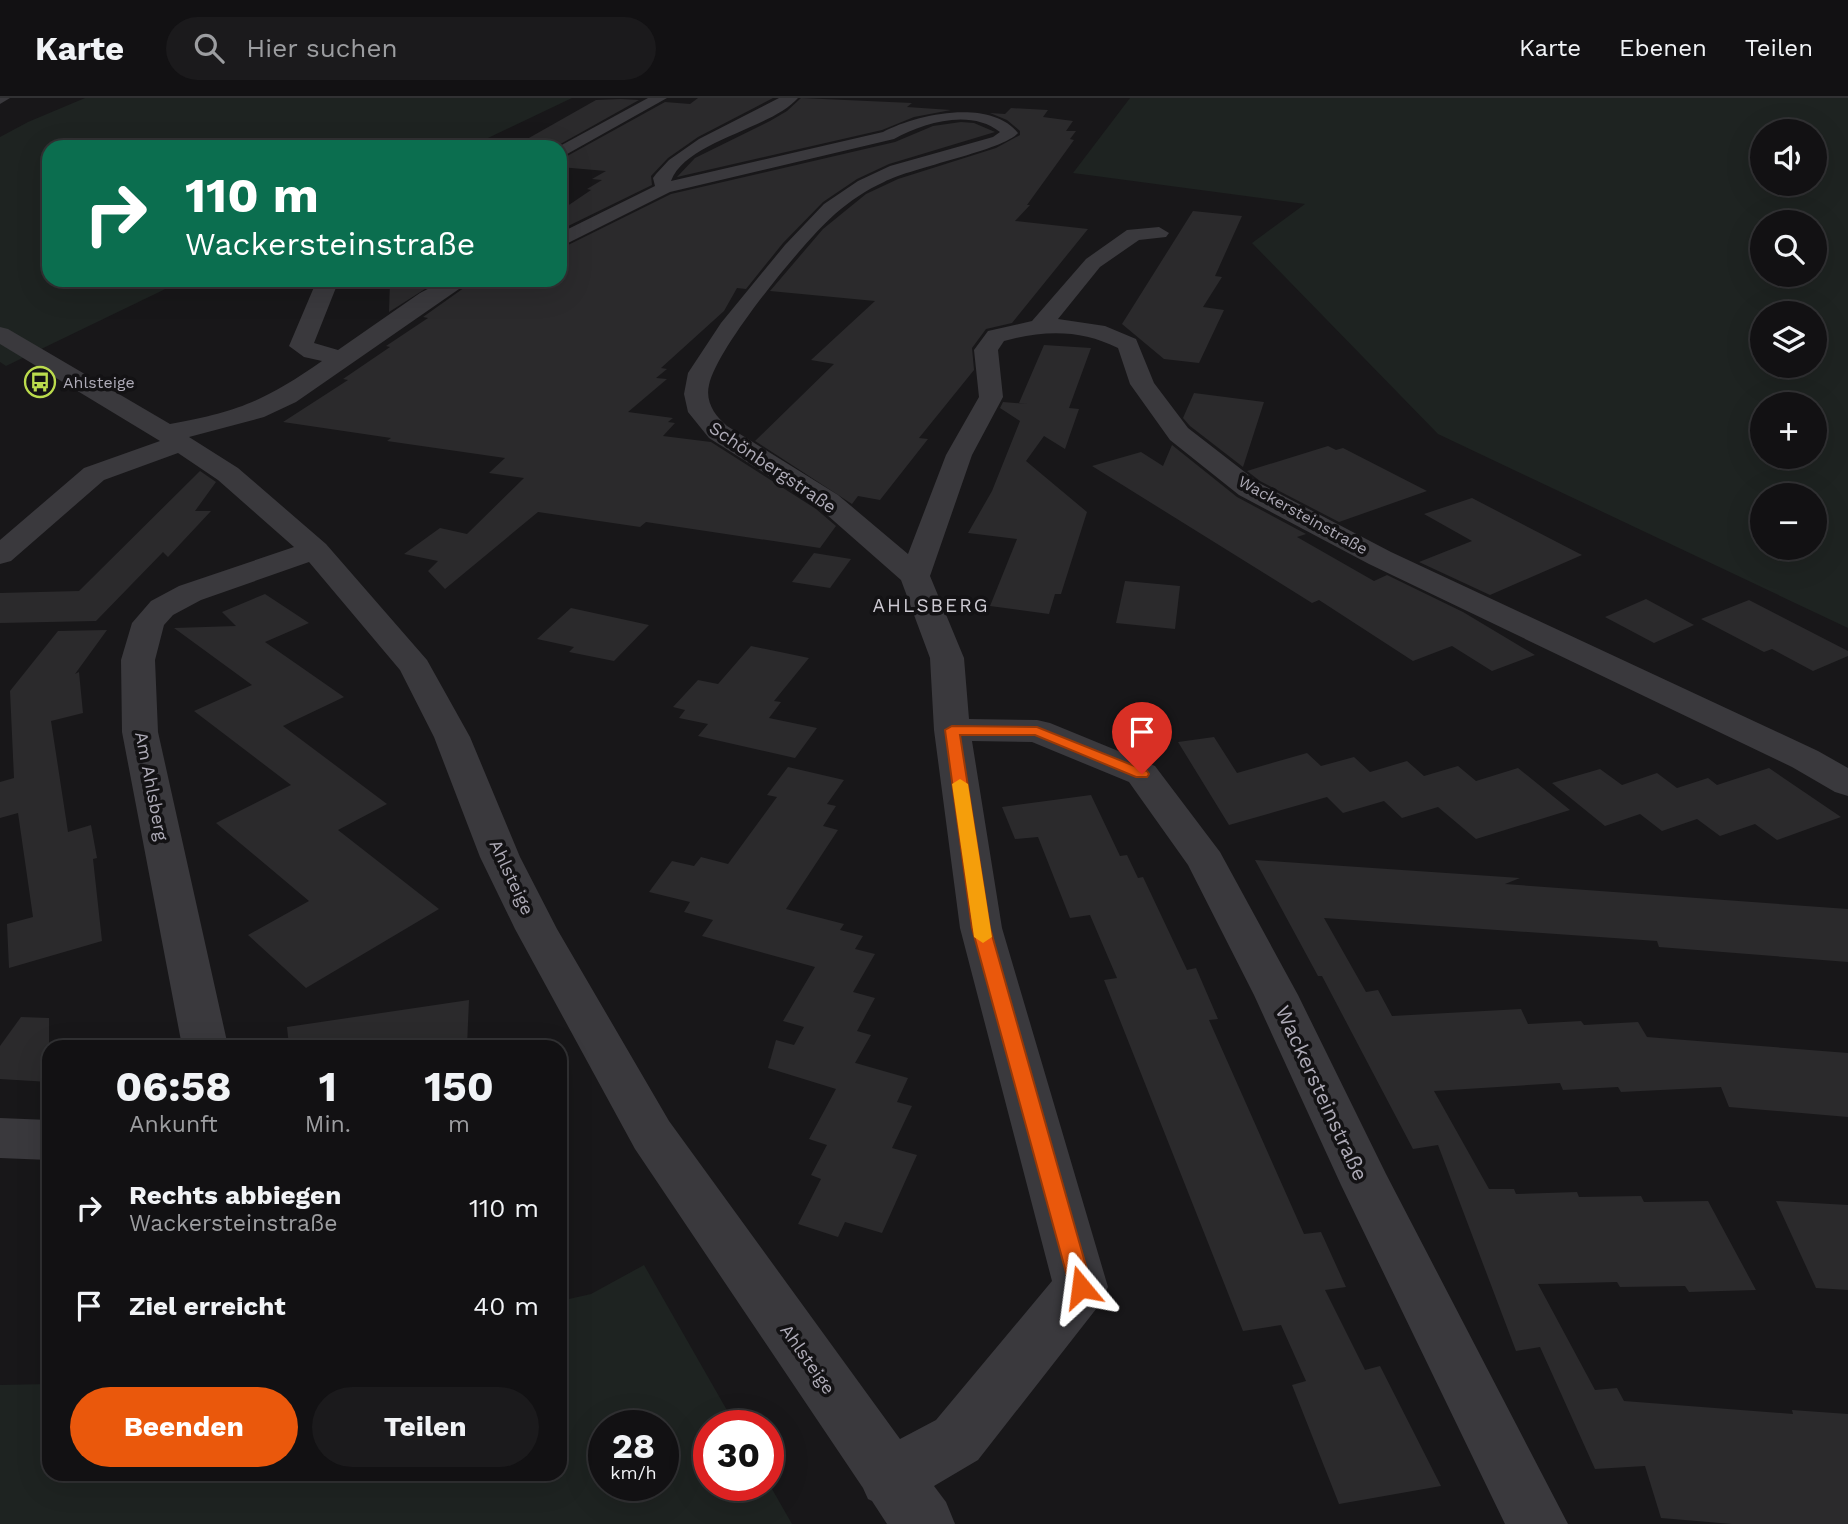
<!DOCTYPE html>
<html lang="de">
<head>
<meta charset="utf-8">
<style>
	:root { --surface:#121113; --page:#1b1a1c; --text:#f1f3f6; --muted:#9c9da0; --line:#313133; --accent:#ea580c }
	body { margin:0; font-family:"Work Sans",sans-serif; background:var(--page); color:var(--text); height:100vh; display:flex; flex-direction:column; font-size:26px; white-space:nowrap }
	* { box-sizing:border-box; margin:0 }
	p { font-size:23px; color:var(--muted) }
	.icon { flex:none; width:38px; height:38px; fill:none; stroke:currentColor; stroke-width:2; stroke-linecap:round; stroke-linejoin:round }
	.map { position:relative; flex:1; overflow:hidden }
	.sheet { position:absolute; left:42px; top:942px; width:525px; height:441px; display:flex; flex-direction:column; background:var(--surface); border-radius:21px; box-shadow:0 7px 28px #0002,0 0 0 2px var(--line) }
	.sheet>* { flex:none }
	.hud { position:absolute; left:42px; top:42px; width:525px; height:147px; border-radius:21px; box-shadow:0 7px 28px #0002,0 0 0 2px var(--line); background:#0b6e4f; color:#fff; overflow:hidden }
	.buttons { position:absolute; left:1750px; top:21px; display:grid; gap:14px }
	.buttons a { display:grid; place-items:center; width:77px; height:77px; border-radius:50%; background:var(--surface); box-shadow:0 7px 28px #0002,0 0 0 2px var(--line); font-size:35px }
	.speed { position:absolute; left:588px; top:1312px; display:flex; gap:14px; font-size:35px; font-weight:700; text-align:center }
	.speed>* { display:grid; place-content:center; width:91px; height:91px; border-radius:50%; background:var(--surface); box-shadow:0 7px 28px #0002,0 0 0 2px var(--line); line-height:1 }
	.speed small { font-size:18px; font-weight:400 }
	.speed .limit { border:10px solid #d22; background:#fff; color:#111 }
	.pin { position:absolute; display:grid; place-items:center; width:60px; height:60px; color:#fff; margin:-72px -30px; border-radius:50% 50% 50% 0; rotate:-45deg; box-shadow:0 0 7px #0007 }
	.pin .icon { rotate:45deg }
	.me { position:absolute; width:77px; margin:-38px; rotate:344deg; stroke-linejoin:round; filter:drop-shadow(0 0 5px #0008) }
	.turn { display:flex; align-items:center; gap:24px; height:147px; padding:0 28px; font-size:32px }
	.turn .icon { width:91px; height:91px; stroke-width:2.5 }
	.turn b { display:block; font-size:49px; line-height:60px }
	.eta { display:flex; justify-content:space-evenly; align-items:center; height:119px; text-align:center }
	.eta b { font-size:42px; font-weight:700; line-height:49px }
	.action { display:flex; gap:14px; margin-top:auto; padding:14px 28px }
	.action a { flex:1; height:80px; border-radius:42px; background:var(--accent); color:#fff; font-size:28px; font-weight:700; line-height:80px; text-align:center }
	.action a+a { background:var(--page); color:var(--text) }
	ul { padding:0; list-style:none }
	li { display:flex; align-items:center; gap:21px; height:98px; padding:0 28px }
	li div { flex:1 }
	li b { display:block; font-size:26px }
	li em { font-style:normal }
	header { display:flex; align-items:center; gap:42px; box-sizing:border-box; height:98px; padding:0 35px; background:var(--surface); border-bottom:2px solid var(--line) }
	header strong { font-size:33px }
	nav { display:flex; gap:38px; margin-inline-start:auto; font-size:24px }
	.search { width:490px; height:63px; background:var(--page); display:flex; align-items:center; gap:18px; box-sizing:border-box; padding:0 24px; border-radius:38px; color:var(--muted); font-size:26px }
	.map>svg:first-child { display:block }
	.green { fill:#1e2321; fill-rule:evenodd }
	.building { fill:#2b2a2c }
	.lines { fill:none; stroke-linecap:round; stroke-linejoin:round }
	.street { fill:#3a393d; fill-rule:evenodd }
	.route { fill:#ea580c; stroke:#983908; stroke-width:2 }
	.slow { fill:#f59e0b }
	.labels { text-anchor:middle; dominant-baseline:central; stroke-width:7; stroke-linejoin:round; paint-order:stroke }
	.far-poi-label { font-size:16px; fill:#aeabb7; stroke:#131214; text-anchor:start }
	.far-street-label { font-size:16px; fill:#aeabb7; stroke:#131214 }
	.street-label { font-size:18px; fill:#aeabb7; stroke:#131214 }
	.neighbourhood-label { font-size:19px; letter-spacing:2px; fill:#cecbd3; stroke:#131214 }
	.near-street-label { font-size:21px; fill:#aeabb7; stroke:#131214 }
</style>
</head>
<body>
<header>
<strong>Karte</strong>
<div class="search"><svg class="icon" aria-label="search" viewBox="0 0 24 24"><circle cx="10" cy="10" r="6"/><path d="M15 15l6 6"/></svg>Hier suchen</div>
<nav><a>Karte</a><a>Ebenen</a><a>Teilen</a></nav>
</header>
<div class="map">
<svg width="1848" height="1426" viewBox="0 0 1848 1426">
	<rect width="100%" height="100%" fill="#181719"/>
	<g class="green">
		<polygon points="85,0 572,0 469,49 49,49 49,182 184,182 6,268 0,264 0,39 28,24"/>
		<path d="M1130 0H1848V530L1438 336 1252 145 1305 106 1073 75ZM1762 33H1815V86H1762ZM1762 124H1815V177H1762ZM1762 215H1815V268H1762ZM1762 306H1815V359H1762ZM1762 397H1815V450H1762Z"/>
		<path d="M644 1167 736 1328H709V1388H768V1384L792 1426H0V1287L49 1286V1376H560V1203L591 1196ZM604 1328H663V1388H604Z"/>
	</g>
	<g class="building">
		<polygon points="698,0 773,0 698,39 668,60 651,78 652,87 560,132 560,113 591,92 587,91 602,82 592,81 606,73 560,69 560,62 665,4 690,6"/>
		<polygon points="801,0 912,5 907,9 951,12 914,19 882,32 677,79 695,60 770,23 787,13"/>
		<polygon points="621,1 639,2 555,49 513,49 596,2"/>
		<polygon points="1011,10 1048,12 1043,19 1073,23 1066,33 1076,33 1070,41 1074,42 1027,107 1030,107 1015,123 1088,131 1012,225 986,231 972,250 974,272 919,340 928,341 880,402 858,398 852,406 755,343 834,266 811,262 875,203 770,193 823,131 866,96 898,81 996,50 1020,37 1020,33 1007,22 990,15 1005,16"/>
		<polygon points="961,24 974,25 995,34 889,66 857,81 823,104 783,145 746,191 737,190 724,213 661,270 667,271 656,280 667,281 628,314 673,320 668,324 675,325 663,338 711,344 816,411 836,428 820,450 646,424 640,429 538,414 445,491 428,473 438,463 404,456 440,430 467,436 524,380 489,375 505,360 387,343 391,340 283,324 348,282 343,281 390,249 386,248 428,220 423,219 475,182 560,182 560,151 671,96 895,44 933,28"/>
		<polygon points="1193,113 1242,118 1215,178 1222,179 1203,209 1224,212 1199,265 1164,261 1122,226"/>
		<polygon points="390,182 439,182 389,214"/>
		<polygon points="1044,247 1091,250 1069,310 1079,311 1065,351 1044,338 1026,363 1087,414 1061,496 1055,496 1049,516 990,508 1017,441 968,435 992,393 1020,323 1000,310 1003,304 1027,306 1019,305"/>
		<polygon points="1194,295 1264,304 1243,369 1190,328 1183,320"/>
		<polygon points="1172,347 1237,399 1306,436 1297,439 1374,483 1387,477 1463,514 1535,557 1492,573 1452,548 1413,563 1319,502 1312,505 1092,368 1141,354 1163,368"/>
		<polygon points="1328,348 1336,352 1343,350 1427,393 1339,424 1260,383 1247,373"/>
		<polygon points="200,373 216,384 195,413 211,413 168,459 163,454 96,523 0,525 0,495 79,493"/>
		<polygon points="1472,400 1582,457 1490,497 1419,464 1472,443 1424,416"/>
		<polygon points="814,455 851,461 830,490 792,484"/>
		<polygon points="1125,483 1180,488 1175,531 1116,525"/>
		<polygon points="265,496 309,525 265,544 344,599 283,628 387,706 338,732 439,811 306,890 248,837 309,803 216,725 291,687 194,613 252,587 174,530 236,528 222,514"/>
		<polygon points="1646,501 1694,527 1654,545 1605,519"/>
		<polygon points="1749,502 1848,553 1848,558 1813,573 1772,551 1764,554 1701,521"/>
		<polygon points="571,510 649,527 614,563 569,554 574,549 537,541"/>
		<polygon points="107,532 75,576 79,574 83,615 51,623 68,734 91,727 97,760 93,761 102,843 9,870 7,826 33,819 18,715 0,720 0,684 14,680 10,593 58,533"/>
		<polygon points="751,548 809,560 774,603 781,604 769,620 817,630 795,660 698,638 708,626 679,620 685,612 673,609 698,582 718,586"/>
		<polygon points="1214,639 1237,675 1307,655 1321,668 1354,659 1370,674 1407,663 1424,678 1458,668 1476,683 1518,670 1570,712 1476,741 1438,709 1402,720 1384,703 1343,715 1327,699 1229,727 1178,644"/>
		<polygon points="788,669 844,682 827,706 836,708 823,728 838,732 786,811 844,826 840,832 863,838 855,851 875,856 853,894 875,900 857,933 871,937 855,965 803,950 908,980 897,1004 912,1008 892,1050 917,1057 882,1135 845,1124 838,1139 798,1126 821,1081 811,1077 827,1047 809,1041 836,991 768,970 776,942 794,947 804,929 783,923 815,869 702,838 713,822 684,814 690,804 649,794 672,763 694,768 701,759 728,766 777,699 767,697"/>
		<polygon points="1769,670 1841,719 1777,742 1755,726 1720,738 1697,721 1662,733 1640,716 1605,728 1552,685 1600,671 1622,687 1657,675 1677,690 1708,680 1717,687"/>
		<polygon points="1091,697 1120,758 1127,757 1138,780 1143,779 1187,872 1196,870 1218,921 1209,922 1304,1136 1321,1134 1346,1189 1325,1192 1365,1272 1380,1268 1441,1388 1339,1406 1292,1287 1306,1283 1281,1227 1243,1233 1104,882 1117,880 1090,817 1070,820 1038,739 1015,741 1002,709"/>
		<polygon points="1255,762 1520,780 1505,786 1848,811 1848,864 1659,849 1657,843 1324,820 1366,894 1378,892 1392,918 1521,911 1528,926 1581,923 1584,927 1638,924 1647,939 1848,955 1848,1019 1729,1009 1721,989 1621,994 1618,989 1563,992 1560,985 1434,993 1489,1091 1514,1091 1516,1096 1577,1094 1579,1099 1641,1098 1644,1104 1708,1103 1756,1192 1689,1194 1685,1188 1620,1189 1617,1184 1538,1186 1595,1292 1617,1290 1624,1303 1793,1316 1792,1312 1848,1316 1848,1426 1732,1426 1661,1420 1645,1368 1595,1371 1540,1249 1516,1253 1438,1047 1413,1051 1322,878 1318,878"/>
		<polygon points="469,902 467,948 289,948 287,929"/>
		<polygon points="21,919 49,920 49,984 0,981 0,948"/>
		<polygon points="1776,1103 1848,1107 1848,1192 1816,1190"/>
	</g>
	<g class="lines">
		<g class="street">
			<polygon points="0,0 10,0 0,6"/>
			<polygon points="648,0 667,0 560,60 558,49"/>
			<path d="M779 0H798C771 31 686 43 671 83L883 34C917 16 990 0 1018 35 1004 52 913 69 884 84 866 92 850 103 835 116 804 143 717 249 709 287 705 304 715 318 727 328L838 397 908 456 946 357 979 299 974 252 988 233 1032 223 1086 161 1127 132 1159 129 1169 135 1166 139 1139 142 1100 169 1058 221 1105 228 1136 241 1154 285 1188 330 1259 385 1391 454 1818 653 1848 670V698L1835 694 1792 669 1369 466 1239 397 1170 342 1130 286 1118 250C1081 231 1043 232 1004 243L998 252 1003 299 972 357 930 478 964 560 969 621 1037 622 1050 625 1155 668 1220 754 1298 897 1386 1076 1568 1426H1505L1341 1087 1254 897 1188 767 1129 684 1032 644 972 643 1002 830 1108 1189 1100 1206 978 1362 934 1388 946 1404 955 1426H887L872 1403 868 1401 863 1390 635 1051 515 831 480 759 434 639 400 572 309 464 201 502 173 517 164 527 155 562 158 634 228 948H182L122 634 121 562 132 525 151 503 179 488 294 449 218 382 178 355 104 382 11 463 0 466V442L84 370 160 343 0 246V229L8 231 170 326C238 314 266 302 322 263L304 259 289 248 317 182H339L314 245 338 252 420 195 445 182H472L296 304 264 319 189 339 238 370 326 446 427 562 470 639 520 759 557 831 669 1023 900 1341 936 1322 1052 1183 960 830 934 632 930 560 901 482 818 409 709 340 688 314 684 296 688 275 721 225 785 147 824 106 858 83 890 68 993 39 1000 34C970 10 923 25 894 41L670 94 560 149V135L655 88 653 80 656 76 669 62 699 41Z"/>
			<polygon points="0,1020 49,1022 49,1062 0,1060"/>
		</g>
	</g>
	<polygon class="route" points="952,628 1037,629 1147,673 1149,676 1147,679 1136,679 1035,637 960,637 990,830 1092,1189 1089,1196 1081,1199 1073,1196 1070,1189 972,830 945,632"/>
	<polygon class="slow" points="960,681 968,686 992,839 983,845 974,839 952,686"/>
	<defs>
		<g id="bus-ring" transform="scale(1.575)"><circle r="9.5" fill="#131214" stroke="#bbdb4d" stroke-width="1.5"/><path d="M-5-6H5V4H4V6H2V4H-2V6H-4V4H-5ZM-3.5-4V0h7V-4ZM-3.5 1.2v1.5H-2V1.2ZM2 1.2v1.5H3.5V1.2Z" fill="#bbdb4d"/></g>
	</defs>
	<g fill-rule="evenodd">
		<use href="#bus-ring" x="40" y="284"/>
	</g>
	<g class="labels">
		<g class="far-poi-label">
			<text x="63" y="284">Ahlsteige</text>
		</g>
		<g class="far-street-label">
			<text transform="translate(1303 417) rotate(29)">Wackersteinstraße</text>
		</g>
		<g class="street-label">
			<text transform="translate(773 369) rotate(34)">Schönbergstraße</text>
			<text transform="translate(152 688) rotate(79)">Am Ahlsberg</text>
			<text transform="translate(512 779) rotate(65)">Ahlsteige</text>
			<text transform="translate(808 1261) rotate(55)">Ahlsteige</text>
		</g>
		<g class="neighbourhood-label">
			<text x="931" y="507">AHLSBERG</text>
		</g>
		<g class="near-street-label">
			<text transform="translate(1322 995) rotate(65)">Wackersteinstraße</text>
		</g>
	</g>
</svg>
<div class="buttons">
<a><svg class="icon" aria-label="sound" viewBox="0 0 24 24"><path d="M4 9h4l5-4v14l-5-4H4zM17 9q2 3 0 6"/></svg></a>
<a><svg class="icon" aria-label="search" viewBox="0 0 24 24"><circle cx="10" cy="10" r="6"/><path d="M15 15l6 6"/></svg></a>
<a><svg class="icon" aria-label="layers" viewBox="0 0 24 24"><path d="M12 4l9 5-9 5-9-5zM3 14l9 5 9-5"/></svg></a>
<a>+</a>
<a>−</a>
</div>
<div class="speed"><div>28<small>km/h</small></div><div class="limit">30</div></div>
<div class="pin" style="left:1142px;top:676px;background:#d93025"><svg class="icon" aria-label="arrive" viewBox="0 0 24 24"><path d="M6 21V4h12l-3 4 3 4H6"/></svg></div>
<svg class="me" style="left:1081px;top:1189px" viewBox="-20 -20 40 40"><path d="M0-17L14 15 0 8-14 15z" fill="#ea580c" stroke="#fff" stroke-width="4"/></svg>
<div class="hud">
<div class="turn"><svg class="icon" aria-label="right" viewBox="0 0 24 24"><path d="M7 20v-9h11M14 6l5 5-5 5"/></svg><div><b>110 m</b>Wackersteinstraße</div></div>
</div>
<section class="sheet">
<div class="eta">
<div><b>06:58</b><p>Ankunft</p></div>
<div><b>1</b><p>Min.</p></div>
<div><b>150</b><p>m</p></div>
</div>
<ul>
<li><svg class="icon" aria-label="right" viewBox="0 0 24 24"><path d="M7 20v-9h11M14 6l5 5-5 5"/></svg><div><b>Rechts abbiegen</b><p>Wackersteinstraße</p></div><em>110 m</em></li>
<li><svg class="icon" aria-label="arrive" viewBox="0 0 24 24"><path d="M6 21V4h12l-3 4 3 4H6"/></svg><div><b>Ziel erreicht</b></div><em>40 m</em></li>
</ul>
<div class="action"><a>Beenden</a><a>Teilen</a></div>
</section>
</div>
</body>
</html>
